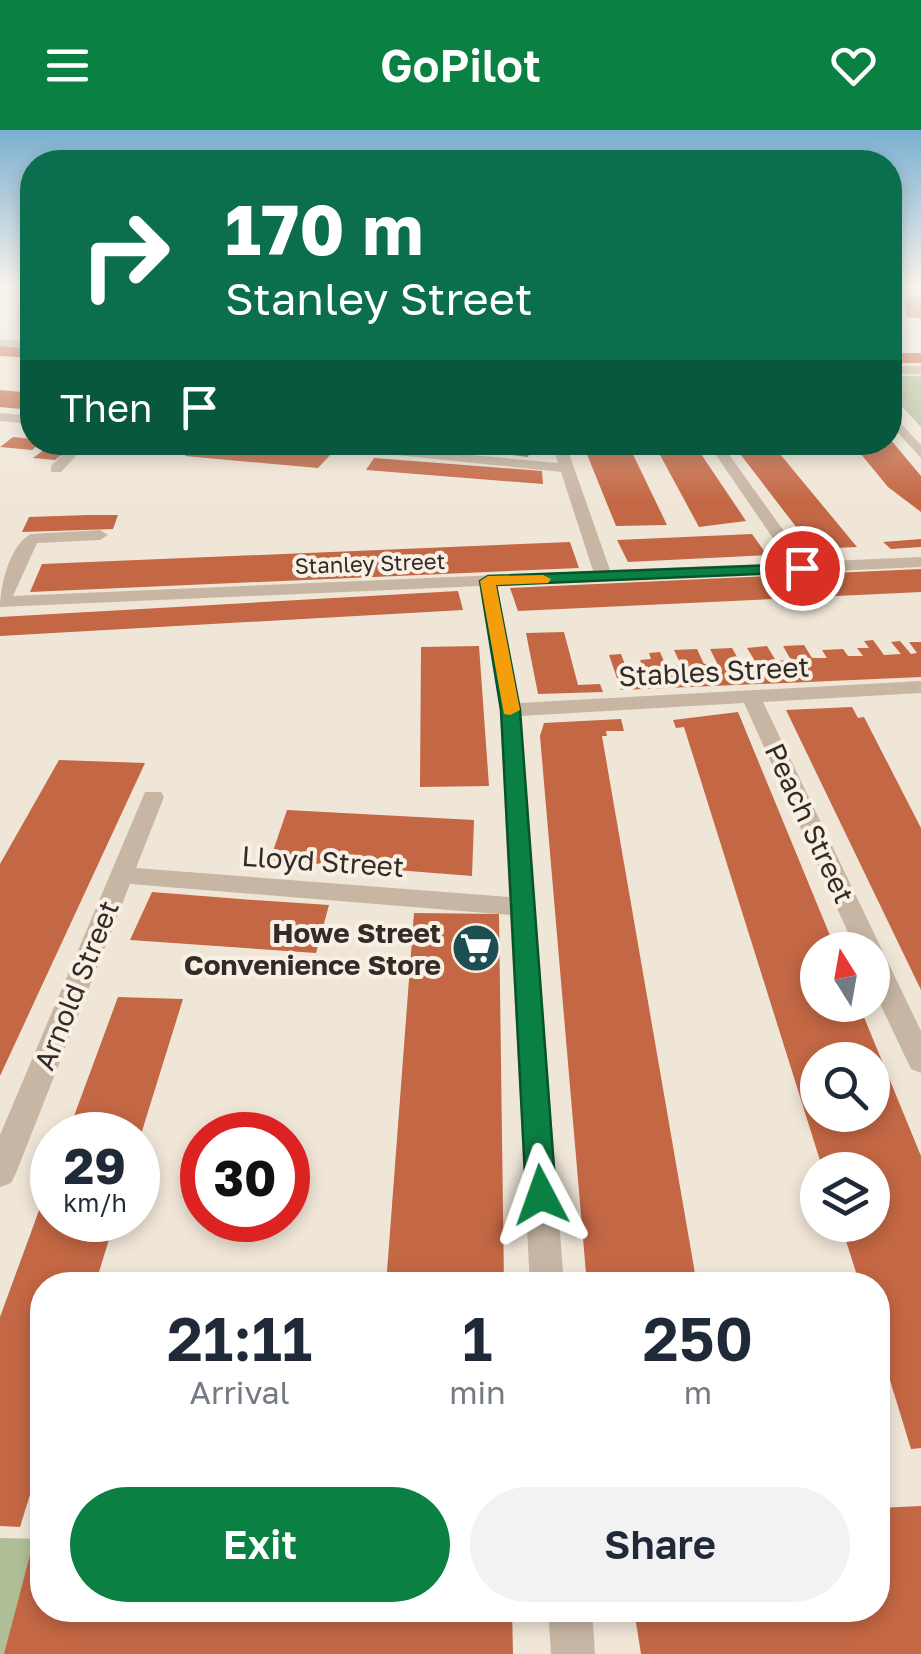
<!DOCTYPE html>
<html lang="en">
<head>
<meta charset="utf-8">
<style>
	:root { --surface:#fff; --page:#f2f2f3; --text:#1f2937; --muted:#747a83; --accent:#0b8043 }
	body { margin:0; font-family:"Golos Text",sans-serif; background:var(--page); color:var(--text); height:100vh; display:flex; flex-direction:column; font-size:38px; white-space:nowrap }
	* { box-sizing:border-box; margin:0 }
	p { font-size:32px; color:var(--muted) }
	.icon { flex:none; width:55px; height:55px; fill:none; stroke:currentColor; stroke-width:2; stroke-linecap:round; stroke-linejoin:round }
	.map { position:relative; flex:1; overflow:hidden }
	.drawer { position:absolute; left:30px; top:1142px; width:860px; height:350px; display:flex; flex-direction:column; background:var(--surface); border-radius:40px; box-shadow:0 5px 15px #0003 }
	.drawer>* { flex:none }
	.hud { position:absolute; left:20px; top:20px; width:882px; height:305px; border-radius:40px; box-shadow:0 5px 15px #0003; background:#0b6e4f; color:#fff; overflow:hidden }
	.needle { width:65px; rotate:349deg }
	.fabs { position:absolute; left:800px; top:802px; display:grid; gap:20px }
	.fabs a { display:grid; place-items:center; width:90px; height:90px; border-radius:50%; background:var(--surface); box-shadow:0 5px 15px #0003; font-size:50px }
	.speed { position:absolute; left:30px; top:982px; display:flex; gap:20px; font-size:50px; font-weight:700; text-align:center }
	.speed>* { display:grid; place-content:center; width:130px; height:130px; border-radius:50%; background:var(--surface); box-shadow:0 5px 15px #0003; line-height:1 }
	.speed small { font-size:25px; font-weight:400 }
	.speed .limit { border:15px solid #d22; background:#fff; color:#111 }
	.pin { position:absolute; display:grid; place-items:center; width:85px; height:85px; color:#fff; margin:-42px; border:5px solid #fff; border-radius:50%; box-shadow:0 2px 10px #0007 }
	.me { position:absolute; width:110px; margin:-55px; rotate:356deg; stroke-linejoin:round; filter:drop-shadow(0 0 8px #0008) }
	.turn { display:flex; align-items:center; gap:35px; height:210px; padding:0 40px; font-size:45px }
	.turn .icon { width:130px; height:130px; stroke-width:2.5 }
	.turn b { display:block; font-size:70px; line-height:85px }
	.then { display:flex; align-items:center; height:95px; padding:0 40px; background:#0003; gap:20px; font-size:38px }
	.eta { display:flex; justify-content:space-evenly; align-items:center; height:170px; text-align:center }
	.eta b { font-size:60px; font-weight:600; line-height:70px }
	.button { display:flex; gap:20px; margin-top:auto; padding:20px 40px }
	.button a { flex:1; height:115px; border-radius:60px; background:var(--accent); color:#fff; font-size:40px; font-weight:600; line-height:115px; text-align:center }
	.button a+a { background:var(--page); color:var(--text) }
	header { display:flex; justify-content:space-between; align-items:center; height:130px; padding:0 40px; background:var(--accent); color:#fff; font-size:45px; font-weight:600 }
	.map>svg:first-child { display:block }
	.green { fill:#b1bf99 }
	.building { fill:#c36744; fill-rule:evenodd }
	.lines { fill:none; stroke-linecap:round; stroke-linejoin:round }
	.minor { fill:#c8b6a5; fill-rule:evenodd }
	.route { fill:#0b8043; stroke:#07532c; stroke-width:2.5 }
	.slow { fill:#f59e0b }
	.labels { text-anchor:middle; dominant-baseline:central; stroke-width:8; stroke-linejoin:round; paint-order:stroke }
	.far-street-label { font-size:22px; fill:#342b26; stroke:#f8f0e4 }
	.street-label { font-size:28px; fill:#342b26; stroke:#f8f0e4 }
	.poi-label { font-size:28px; font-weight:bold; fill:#342b26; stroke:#f8f0e4; text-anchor:end }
</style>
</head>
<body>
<header><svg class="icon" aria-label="menu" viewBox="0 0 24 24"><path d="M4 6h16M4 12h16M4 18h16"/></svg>GoPilot<svg class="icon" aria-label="heart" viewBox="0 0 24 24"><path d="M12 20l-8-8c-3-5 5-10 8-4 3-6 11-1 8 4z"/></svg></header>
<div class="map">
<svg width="921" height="1524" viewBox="0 0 921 1524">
	<rect width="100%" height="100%" fill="#f0e6d8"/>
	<g class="green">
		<polygon points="890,246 921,246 921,297 890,264"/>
		<polygon points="0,1408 42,1409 8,1524 0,1524"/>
	</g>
	<g class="building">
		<polygon points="904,165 921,166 921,188 907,187"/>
		<polygon points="0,216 32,218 32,228 0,226"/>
		<rect x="890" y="223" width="31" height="10"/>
		<polygon points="0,260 32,263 32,280 0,277"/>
		<polygon points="13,307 32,309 32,312 42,312 32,320 0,317"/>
		<polygon points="890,309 921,346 921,382 888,357 851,312 890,312"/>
		<polygon points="54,312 78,312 55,330 33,328"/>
		<polygon points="110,312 163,312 154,320"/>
		<polygon points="169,312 180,312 195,314 183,325 157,323"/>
		<polygon points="200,312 210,312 331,324 318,338 185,326"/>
		<polygon points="405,312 533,312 528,327"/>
		<polygon points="582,312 627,312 667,395 616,396"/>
		<polygon points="653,312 693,312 746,391 699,397"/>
		<polygon points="731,312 770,312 857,417 813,419"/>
		<polygon points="374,328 542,341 543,354 366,340"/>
		<polygon points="88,385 118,385 113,399 22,402 29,387"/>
		<polygon points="752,404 767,425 628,432 617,410"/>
		<polygon points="921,409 921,417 891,419 883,412"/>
		<polygon points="570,412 579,438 30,462 42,434"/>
		<polygon points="921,439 921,462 518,481 510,458"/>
		<polygon points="458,461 463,480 0,506 0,487"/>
		<polygon points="564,502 578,555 600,554 603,562 538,564 526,503"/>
		<polygon points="873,510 884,525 901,524 891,512 900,511 911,524 917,523 909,512 921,512 921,547 621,560 609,525 621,524 626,537 643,537 640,530 651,529 649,523 660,522 666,536 673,536 681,535 674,520 697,519 704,534 717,533 710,519 732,518 740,532 744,532 755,531 747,518 767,516 776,531 791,530 783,516 804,515 812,528 827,528 822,520 843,519 848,526 863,526 857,518 869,518 864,511"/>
		<polygon points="479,516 489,656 420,657 421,517"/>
		<polygon points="852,577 858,588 864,587 921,698 921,860 786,580"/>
		<path d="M738 582 836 820H818V875H859L921 1026V1318L911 1319 878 1211V1155H860L841 1095H872V1040H823L684 597 676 598 673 590ZM818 930H872V985H818Z"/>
		<polygon points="621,589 624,601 606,601 607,606 602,606 697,1155 587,1155 540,606 544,593"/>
		<polygon points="59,630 145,633 0,946 0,734"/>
		<polygon points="287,680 474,690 472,746 270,730"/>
		<polygon points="152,762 253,770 329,775 316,823 130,810"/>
		<polygon points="414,783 499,784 504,1155 386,1155"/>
		<polygon points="118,867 183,869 138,1014 138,1005 67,1005"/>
		<polygon points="52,1045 52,1090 115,1090 95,1155 42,1155 42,1326 20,1397 0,1396 0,1187"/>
		<polygon points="921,1376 921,1524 641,1524 634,1480 878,1480 878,1378"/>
		<polygon points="30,1425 42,1425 42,1480 512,1480 513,1524 4,1524"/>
	</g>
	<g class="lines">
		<g class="minor">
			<polygon points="890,158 921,158 921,164 890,162"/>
			<polygon points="890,192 904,195 890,198"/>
			<polygon points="0,210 32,211 32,217 0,216"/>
			<rect x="890" y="236" width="31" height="8"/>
			<polygon points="890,282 921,315 921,328 890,294"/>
			<polygon points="0,283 32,286 32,294 0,291"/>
			<polygon points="75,312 89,312 61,342 51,342 51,336"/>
			<path d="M270 312H328L558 333 551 312H565L610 440 790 433 707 312H720L806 432 921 427V437L497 456 519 573 921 551V563L763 572 921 901V943L911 939 872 857V820H856L744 573 521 586 564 1155H530L510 785 130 754 16 1043 11 1053 0 1057V1005L145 662H161L164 667 136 738 509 767 500 580 480 456 0 477C0 456 10 414 31 404L100 400 108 405 100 410 37 413 13 466 593 441 561 342Z"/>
			<polygon points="548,1480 592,1480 595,1524 551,1524"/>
		</g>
	</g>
	<linearGradient id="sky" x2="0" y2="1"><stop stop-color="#7bafd0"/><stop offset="0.42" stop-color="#f8f4ed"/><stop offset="1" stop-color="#f8f4ed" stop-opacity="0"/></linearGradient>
	<rect width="921" height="372" fill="url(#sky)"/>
	<polygon class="route" points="802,434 810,438 808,442 496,455 520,580 556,1065 552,1074 541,1078 531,1074 526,1065 501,580 480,451 488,446"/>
	<polygon class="slow" points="543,445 551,449 548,453 496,455 520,580 510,585 504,584 480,451 488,446"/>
	<defs>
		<g id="supermarket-disc" transform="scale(2.5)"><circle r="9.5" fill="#1d4e54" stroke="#f8f0e4"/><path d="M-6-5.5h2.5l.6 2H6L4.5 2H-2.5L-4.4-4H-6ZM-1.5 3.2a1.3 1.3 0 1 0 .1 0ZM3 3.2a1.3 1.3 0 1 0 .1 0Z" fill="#fff"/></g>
	</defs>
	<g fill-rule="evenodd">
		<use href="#supermarket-disc" x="476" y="818"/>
	</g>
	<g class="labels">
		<g class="far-street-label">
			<text transform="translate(370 433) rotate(-2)">Stanley Street</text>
		</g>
		<g class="street-label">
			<text transform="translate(714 541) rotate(-3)">Stables Street</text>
			<text transform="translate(810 693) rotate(65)">Peach Street</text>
			<text transform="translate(323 731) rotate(4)">Lloyd Street</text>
			<text transform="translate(76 855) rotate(-68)">Arnold Street</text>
		</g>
		<g class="poi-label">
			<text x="441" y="802">Howe Street<tspan x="441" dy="32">Convenience Store</tspan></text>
		</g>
	</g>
</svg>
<div class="fabs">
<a><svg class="needle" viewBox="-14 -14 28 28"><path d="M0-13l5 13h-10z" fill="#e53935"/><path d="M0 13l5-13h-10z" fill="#747a83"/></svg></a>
<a><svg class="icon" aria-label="search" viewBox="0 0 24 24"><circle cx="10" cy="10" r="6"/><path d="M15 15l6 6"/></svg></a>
<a><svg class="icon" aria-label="layers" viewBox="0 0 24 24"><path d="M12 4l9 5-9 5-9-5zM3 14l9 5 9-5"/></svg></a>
</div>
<div class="speed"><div>29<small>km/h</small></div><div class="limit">30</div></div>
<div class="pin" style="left:802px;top:438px;background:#d93025"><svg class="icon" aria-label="arrive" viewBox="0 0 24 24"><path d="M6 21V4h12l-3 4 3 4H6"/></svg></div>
<svg class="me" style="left:541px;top:1065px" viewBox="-20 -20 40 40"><path d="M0-17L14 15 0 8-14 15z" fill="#0b8043" stroke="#fff" stroke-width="4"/></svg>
<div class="hud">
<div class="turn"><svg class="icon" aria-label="right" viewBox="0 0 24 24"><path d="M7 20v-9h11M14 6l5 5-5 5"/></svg><div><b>170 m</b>Stanley Street</div></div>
<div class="then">Then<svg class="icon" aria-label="arrive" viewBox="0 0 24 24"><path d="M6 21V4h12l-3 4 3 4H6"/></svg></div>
</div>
<section class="drawer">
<div class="eta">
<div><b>21:11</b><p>Arrival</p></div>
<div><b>1</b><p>min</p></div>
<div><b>250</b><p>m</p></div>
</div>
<div class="button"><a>Exit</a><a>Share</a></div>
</section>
</div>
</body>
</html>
